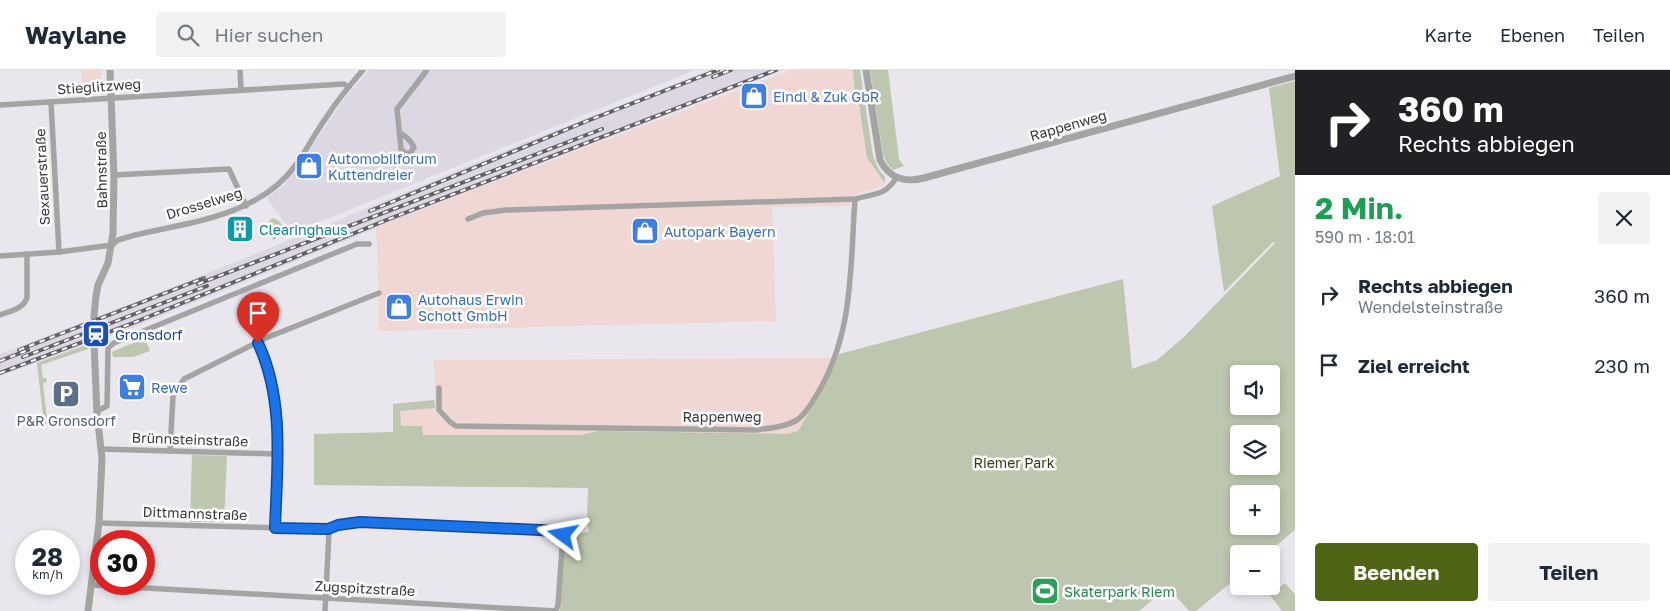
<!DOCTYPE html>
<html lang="de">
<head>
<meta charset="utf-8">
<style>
	:root { --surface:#fff; --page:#f2f2f3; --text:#1f2937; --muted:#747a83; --line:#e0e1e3; --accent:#4d6515 }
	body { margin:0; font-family:"Golos Text",sans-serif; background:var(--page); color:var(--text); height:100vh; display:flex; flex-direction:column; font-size:19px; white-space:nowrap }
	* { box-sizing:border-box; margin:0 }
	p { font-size:16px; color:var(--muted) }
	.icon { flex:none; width:28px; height:28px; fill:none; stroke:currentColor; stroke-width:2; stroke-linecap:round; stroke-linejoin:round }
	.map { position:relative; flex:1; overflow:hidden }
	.drawer { display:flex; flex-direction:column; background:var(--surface); width:375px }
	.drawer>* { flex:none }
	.banner { background:#202124; color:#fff; overflow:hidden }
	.controls { position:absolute; left:1230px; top:295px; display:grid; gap:10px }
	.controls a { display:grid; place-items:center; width:50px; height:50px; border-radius:5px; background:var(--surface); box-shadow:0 2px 8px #0003; font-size:25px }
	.speed { position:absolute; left:15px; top:460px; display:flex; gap:10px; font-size:25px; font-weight:700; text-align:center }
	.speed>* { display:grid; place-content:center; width:65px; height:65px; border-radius:50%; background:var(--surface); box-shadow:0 2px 8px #0003; line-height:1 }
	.speed small { font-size:12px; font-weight:400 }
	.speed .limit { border:8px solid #d22; background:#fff; color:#111 }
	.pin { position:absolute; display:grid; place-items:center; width:42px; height:42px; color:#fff; margin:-51px -21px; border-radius:50% 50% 50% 0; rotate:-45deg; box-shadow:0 0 5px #0007 }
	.pin .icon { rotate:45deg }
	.me { position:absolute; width:55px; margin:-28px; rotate:283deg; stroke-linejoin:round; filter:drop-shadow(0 0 4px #0008) }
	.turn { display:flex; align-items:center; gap:18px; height:105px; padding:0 20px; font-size:22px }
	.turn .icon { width:65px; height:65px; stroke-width:2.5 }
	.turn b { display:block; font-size:35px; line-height:42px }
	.round { display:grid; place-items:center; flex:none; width:52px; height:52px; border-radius:5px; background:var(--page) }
	.overview { display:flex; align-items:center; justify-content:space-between; height:85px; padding:0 20px }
	h1 { font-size:30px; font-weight:700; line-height:38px; color:#1e9e55 }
	.primary-button { display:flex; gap:10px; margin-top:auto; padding:10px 20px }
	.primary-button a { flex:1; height:58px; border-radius:5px; background:var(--accent); color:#fff; font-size:20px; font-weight:700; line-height:58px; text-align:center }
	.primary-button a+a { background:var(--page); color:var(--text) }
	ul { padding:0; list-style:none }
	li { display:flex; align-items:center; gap:15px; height:70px; padding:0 20px }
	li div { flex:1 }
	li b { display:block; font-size:19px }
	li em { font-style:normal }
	header { display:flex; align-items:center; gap:30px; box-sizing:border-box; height:70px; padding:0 25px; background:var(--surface); border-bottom:1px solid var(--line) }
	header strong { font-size:24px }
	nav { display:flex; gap:28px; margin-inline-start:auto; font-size:18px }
	.search { width:350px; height:45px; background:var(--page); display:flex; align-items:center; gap:12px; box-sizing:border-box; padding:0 18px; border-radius:5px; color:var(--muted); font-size:19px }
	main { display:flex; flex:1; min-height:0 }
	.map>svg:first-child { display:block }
	.built { fill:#ddd7e4 }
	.industrial { fill:#f1d7d3 }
	.education { fill:#f1d7d2 }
	.green { fill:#bdc6ae; fill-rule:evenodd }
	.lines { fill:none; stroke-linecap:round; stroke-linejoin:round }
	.tertiary-tunnel { stroke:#c6c3c9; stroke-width:7; stroke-dasharray:7 3.5; stroke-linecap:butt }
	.minor { stroke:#a4a5a2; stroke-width:5.5 }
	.tertiary { stroke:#a4a5a2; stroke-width:7 }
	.rail-casing { stroke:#636165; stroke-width:4 }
	.rail { stroke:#fff; stroke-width:2; stroke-dasharray:5.5; stroke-linecap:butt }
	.route-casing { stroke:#114b97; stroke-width:12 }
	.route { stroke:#1a73e8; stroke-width:9 }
	.labels { text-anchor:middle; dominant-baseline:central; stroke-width:5; stroke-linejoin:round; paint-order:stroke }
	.street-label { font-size:14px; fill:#38373a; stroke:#fff }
	.shop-label { font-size:14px; fill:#366cbe; stroke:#fff; text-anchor:start }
	.culture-label { font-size:14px; fill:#0d838f; stroke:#fff; text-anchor:start }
	.transit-label { font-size:14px; fill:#164399; stroke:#fff; text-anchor:start }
	.service-label { font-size:14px; fill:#4e5e75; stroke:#fff }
	.park-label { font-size:14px; fill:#313d0e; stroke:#fff }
	.leisure-label { font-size:14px; fill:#27864d; stroke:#fff; text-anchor:start }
</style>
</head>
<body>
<header>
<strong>Waylane</strong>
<div class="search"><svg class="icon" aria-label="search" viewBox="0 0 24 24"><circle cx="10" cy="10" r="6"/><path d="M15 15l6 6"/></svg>Hier suchen</div>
<nav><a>Karte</a><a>Ebenen</a><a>Teilen</a></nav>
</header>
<main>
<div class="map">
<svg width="1295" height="541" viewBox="0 0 1295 541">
	<rect width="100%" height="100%" fill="#e9e6ed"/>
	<g class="built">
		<polygon points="369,0 695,0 292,163 267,128 284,115 299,96 341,33"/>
		<polygon points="710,0 784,0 431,136 134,257 0,306 0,284 143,229 346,147 523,73"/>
	</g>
	<g class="industrial">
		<polygon points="791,0 853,0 855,22 859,34 867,88 885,113 884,116 851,126 850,136 772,137 776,251 378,261 379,229 376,157"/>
		<polygon points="829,288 837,289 827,312 798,361 788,364 598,361 581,365 422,365 400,356 400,340 435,338 434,290"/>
	</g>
	<polygon class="education" points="81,0 101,0 102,24 83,25"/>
	<g class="green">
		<polygon points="853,0 860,0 873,86 879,100 885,107 885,113 867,88 859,34 855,22"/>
		<polygon points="870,0 888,0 899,89 904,96 893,100 886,92 883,84"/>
		<path d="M1295 11V460L1266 484H1239V506L1196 541H1189L1168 517 1139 541H560L565 465 589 462 587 449 588 418 314 415V364L393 362V334L434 330 435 338 400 341 401 356H422L423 365H581L598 361 788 364 798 361 827 312 839 284 1123 209 1132 299 1157 290 1184 267 1275 173 1273 172 1224 222 1212 136 1280 106 1269 18ZM1239 304H1271V336H1239ZM1239 364H1271V396H1239ZM1239 424H1271V456H1239Z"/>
		<path d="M272 148C281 150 284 157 285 164L273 170 267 154Z"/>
		<polygon points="277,232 281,241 254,251 251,243"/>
		<polygon points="145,268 150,281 133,287 113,287 112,282"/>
		<polygon points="89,274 88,279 41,295 43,308 46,308 47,312 43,313 47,350 89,347 88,350 44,354 37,293"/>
		<polygon points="192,385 227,386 224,452 190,452"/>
		<polygon points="1285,513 1295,524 1295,541 1282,541 1270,525"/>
	</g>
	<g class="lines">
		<polyline class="tertiary-tunnel" points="94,246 94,272"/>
		<g class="minor">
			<polyline points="240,0 241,19"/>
			<polyline points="51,32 59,182"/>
			<polyline points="0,35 344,14 349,17"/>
			<path d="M400 63C406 66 410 70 414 77L411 82 406 84 401 79 397 39 427 0"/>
			<polyline points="114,105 229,99 246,136"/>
			<path d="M468 149 483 143 506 140 855 129C875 123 884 127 897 107"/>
			<path d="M0 186 59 182 112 175 118 170 135 165C191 152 258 146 295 96 307 80 316 61 328 45 338 29 351 14 363 0"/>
			<path d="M0 245C10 241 23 239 27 228V184"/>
			<path d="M258 273C284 330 277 396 275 458"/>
			<path d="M439 318V340L450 352 456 356 756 360C770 358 785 357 797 350 806 344 811 334 816 326 854 265 850 198 855 129"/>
			<polyline points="97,341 107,336 108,278 114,273 357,174 369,174"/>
			<polyline points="101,379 277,384"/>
			<polyline points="170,381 173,326 184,309 266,268 379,223"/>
			<polyline points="99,453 324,459 338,455 360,452 540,460 560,462 563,465 558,535 556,541"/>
			<polyline points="93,515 556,541"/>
			<polyline points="325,541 329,462 328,459"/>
		</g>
		<g class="tertiary">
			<path d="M866 0 880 90C889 108 905 113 924 108L1295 6"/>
			<polyline points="94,246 96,226 98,215 108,193 113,163 114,105 110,0"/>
			<polyline points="88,541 99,453 102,388 97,344 94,272"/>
		</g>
		<g class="rail-casing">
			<g id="rail">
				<polyline points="713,7 731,0"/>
				<polyline points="370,141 587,51 718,0"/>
				<polyline points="198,214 602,59"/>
				<polyline points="19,280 204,208"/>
				<polyline points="23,287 207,216"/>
				<polyline points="0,291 28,280"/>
				<polyline points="0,303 133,253 394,147 776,0"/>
			</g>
		</g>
		<use href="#rail" class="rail"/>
	</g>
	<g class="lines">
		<g class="route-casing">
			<path id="route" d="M258 273C285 330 277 397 275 458L328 459 338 455 360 452 540 460 560 462 563 465"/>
		</g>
		<use href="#route" class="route"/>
	</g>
	<defs>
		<g id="shop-square" transform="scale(1.4375)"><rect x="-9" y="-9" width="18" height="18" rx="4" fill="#3f7fe0" stroke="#fff"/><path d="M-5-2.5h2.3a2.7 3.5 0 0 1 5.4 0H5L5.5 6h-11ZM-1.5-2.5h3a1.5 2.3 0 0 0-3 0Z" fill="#fff"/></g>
		<g id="building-square" transform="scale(1.4375)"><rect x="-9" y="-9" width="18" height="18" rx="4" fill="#0f9aa8" stroke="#fff"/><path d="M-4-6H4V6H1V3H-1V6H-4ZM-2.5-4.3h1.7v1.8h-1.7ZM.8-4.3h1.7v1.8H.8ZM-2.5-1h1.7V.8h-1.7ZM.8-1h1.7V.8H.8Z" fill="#fff"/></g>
		<g id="station-square" transform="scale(1.4375)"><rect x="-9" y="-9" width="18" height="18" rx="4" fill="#1a4fb4" stroke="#fff"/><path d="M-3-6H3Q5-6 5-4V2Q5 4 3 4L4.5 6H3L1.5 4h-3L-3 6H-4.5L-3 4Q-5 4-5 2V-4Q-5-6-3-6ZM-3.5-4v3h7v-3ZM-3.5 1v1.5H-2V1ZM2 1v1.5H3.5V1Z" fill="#fff"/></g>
		<g id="supermarket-square" transform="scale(1.4375)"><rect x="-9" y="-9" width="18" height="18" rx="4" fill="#3f7fe0" stroke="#fff"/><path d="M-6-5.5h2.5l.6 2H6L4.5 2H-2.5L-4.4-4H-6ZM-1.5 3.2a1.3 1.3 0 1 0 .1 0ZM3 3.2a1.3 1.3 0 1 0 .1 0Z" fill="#fff"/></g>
		<g id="parking-square" transform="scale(1.4375)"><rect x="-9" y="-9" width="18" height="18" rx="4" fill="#5c6f8a" stroke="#fff"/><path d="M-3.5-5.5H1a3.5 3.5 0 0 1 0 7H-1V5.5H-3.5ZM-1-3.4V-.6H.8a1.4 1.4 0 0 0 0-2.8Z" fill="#fff"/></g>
		<g id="stadium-square" transform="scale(1.4375)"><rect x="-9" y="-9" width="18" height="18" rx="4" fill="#2e9e5b" stroke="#fff"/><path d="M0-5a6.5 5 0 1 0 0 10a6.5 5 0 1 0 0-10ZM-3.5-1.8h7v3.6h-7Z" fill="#fff"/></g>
	</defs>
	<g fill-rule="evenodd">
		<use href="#shop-square" x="754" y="26"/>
		<use href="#shop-square" x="309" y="96"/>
		<use href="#building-square" x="240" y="159"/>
		<use href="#shop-square" x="645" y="161"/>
		<use href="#shop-square" x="399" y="237"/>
		<use href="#station-square" x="96" y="264"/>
		<use href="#supermarket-square" x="132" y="317"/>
		<use href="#parking-square" x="66" y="324"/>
		<use href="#stadium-square" x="1045" y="521"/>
	</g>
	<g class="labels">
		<g class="street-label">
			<text transform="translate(99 16) rotate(-4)">Stieglitzweg</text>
			<text transform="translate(1068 55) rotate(-16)">Rappenweg</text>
			<text transform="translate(101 100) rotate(-91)">Bahnstraße</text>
			<text transform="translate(42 107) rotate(-93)">Sexauerstraße</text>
			<text transform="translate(204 133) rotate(-17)">Drosselweg</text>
			<text x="722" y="346">Rappenweg</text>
			<text transform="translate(190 369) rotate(2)">Brünnsteinstraße</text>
			<text transform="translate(195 443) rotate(2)">Dittmannstraße</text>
			<text transform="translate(365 518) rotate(3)">Zugspitzstraße</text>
		</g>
		<g class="shop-label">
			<text x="773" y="26">Eindl &amp; Zuk GbR</text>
			<text x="328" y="88">Automobilforum<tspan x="328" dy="16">Kuttendreier</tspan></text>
			<text x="664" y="161">Autopark Bayern</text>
			<text x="418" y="229">Autohaus Erwin<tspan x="418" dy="16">Schott GmbH</tspan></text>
			<text x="151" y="317">Rewe</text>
		</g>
		<g class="culture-label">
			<text x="259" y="159">Clearinghaus</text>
		</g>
		<g class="transit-label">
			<text x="115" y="264">Gronsdorf</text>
		</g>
		<g class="service-label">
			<text x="66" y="350">P&amp;R Gronsdorf</text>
		</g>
		<g class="park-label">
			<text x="1014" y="392">Riemer Park</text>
		</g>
		<g class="leisure-label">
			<text x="1064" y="521">Skaterpark Riem</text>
		</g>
	</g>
</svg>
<div class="controls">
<a><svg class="icon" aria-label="sound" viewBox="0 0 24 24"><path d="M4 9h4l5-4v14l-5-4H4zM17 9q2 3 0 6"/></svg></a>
<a><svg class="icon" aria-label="layers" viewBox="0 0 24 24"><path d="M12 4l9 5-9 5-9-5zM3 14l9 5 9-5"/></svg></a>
<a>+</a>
<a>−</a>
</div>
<div class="speed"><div>28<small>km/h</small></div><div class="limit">30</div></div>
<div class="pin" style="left:258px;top:273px;background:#d93025"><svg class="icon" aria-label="arrive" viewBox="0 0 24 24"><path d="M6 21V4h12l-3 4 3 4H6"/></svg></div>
<svg class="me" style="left:563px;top:465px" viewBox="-20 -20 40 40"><path d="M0-17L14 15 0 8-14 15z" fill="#1a73e8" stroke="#fff" stroke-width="4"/></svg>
</div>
<section class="drawer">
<div class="banner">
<div class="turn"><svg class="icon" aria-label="right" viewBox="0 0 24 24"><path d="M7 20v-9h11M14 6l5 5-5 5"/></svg><div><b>360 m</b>Rechts abbiegen</div></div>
</div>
<div class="overview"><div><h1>2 Min.</h1><p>590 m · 18:01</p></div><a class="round"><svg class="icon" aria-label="close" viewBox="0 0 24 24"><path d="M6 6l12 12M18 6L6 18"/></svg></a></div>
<ul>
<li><svg class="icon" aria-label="right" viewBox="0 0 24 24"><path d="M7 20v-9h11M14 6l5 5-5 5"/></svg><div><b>Rechts abbiegen</b><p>Wendelsteinstraße</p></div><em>360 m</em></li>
<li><svg class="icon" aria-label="arrive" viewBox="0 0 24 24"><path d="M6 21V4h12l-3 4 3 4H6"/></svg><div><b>Ziel erreicht</b></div><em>230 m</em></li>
</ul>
<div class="primary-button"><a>Beenden</a><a>Teilen</a></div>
</section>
</main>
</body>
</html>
